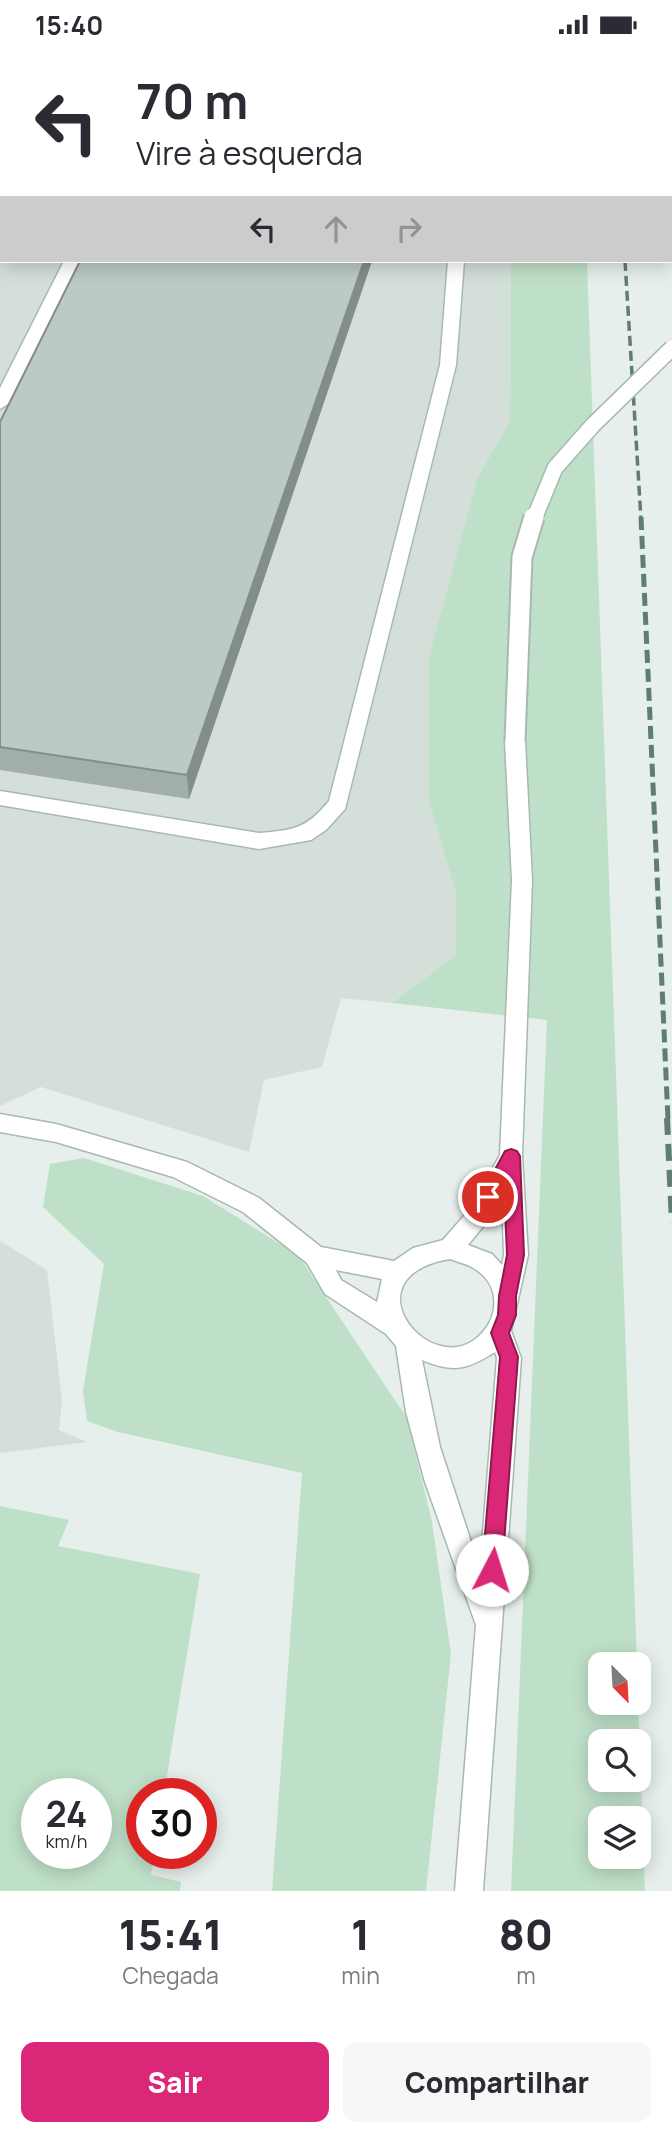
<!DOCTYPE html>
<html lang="pt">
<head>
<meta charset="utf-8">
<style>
	:root { --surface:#fff; --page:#f7f7f7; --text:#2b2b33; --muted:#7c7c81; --accent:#db2777 }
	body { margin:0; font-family:Manrope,sans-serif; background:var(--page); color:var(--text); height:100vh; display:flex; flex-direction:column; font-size:26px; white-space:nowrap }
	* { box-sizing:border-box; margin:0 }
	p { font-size:23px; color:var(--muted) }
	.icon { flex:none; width:38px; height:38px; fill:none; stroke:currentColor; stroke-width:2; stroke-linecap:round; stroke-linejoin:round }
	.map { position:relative; height:1842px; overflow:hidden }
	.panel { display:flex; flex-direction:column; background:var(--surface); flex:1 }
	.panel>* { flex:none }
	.banner { position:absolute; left:0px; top:0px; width:672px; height:214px; box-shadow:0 4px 18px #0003; background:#fff; color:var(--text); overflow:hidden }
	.needle { width:46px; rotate:156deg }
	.fabs { position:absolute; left:588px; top:1603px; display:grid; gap:14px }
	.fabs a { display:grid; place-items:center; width:63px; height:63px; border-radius:14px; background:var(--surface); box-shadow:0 4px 18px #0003; font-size:35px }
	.speed { position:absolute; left:21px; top:1729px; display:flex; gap:14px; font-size:35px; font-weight:700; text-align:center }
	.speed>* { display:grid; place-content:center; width:91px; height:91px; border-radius:50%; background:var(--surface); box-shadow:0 4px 18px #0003; line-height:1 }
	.speed small { font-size:18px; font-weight:400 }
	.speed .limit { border:10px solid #d22; background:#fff; color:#111 }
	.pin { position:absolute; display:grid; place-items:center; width:60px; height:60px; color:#fff; margin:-30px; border:4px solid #fff; border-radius:50%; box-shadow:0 2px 7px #0007 }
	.me { position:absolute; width:77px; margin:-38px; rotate:5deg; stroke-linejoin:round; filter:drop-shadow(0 0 5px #0008) }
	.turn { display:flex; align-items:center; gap:24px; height:147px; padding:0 21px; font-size:32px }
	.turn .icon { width:91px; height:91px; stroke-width:2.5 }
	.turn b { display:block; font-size:49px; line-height:60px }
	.lanes { display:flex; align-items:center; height:66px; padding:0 21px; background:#0003; justify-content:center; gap:35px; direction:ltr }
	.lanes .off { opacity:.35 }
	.eta { display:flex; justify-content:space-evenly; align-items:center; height:119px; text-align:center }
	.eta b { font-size:42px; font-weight:800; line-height:49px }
	.action { display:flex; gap:14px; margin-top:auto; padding:14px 21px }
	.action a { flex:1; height:80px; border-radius:14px; background:var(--accent); color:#fff; font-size:28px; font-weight:800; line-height:80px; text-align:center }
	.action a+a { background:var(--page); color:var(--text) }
	.status { display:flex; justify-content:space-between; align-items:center; height:49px; padding:0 35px; background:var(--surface); direction:ltr }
	.status svg { height:19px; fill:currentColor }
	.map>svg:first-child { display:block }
	.built { fill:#d4dfda }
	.green { fill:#bfe0c8; fill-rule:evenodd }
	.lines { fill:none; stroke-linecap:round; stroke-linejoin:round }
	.minor-casing { stroke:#a8b8b2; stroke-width:3 }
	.minor { fill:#fff; fill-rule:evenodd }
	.rail-far2 { stroke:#5f7d75; stroke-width:3.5; stroke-dasharray:10 5; stroke-linecap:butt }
	.rail-far1 { stroke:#5f7d75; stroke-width:5; stroke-dasharray:13 6; stroke-linecap:butt }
	.rail { stroke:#5f7d75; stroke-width:6; stroke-dasharray:17 9; stroke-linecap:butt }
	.minor-bridge-far1-casing { stroke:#a8b8b2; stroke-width:18; stroke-linecap:butt }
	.minor-bridge-casing { stroke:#a8b8b2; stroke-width:23; stroke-linecap:butt }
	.minor-bridge-far1 { stroke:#fff; stroke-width:15 }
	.minor-bridge { stroke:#fff; stroke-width:19 }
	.wall { fill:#a1aea9 }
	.shaded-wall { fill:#838d89 }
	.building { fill:#bbcac4; stroke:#838d89; stroke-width:2 }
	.route { fill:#db2777; stroke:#8e194d; stroke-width:2 }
</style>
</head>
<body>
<div class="status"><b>15:40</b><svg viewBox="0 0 49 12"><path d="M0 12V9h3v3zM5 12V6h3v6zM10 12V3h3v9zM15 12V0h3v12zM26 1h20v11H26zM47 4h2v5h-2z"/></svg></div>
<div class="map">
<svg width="672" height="1842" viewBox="0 0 672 1842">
	<rect width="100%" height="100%" fill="#e6efeb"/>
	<g class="built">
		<polygon points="0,0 513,0 2,2 2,212 511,212 510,373 478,427 429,752 456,845 456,906 392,954 341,949 322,1018 264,1031 249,1103 41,1038 0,1057"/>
		<polygon points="0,1192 47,1221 62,1352 59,1381 87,1393 0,1404"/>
	</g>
	<g class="green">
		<path d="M511 212H587L637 1615H600V1654H638L645 1842H511L547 971 392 954 456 906V845L429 752V609L478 427 510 373ZM600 1692H639V1731H600ZM600 1769H639V1808H600Z"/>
		<polygon points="84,1109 203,1147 298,1206 407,1369 432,1473 451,1605 426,1842 272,1842 302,1424 118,1383 87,1372 83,1342 104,1215 43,1158 50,1115"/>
		<path d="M0 1457 69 1471 58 1497 200 1525 164 1745H142V1804H155L151 1826 181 1833 180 1842H0ZM37 1745H96V1804H37Z"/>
	</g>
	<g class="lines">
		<g class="minor-casing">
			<g id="minor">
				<polygon points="170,0 184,0 169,2"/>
				<polygon points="454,0 468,0 453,2"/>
				<polygon points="64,212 80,212 8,355 0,360 0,339"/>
				<path d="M448 212H464L456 316 345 760 326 781 311 791 259 800 0 756V742L259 784C294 781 306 780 329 752L440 316Z"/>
				<path d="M515 685 522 687 525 692 532 831 522 1107 528 1206 511 1282 521 1309 483 1842H455L476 1576 425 1433 406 1363 396 1297 386 1285 325 1245 307 1214 243 1163 173 1128 56 1093 0 1083V1065L56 1075 187 1113 259 1149 321 1198 394 1212 413 1199 443 1191 469 1161 500 1106 512 831 505 692 508 687ZM502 1146 504 1206 502 1216 492 1205 468 1196 485 1175ZM450 1210C458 1213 468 1215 475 1220 499 1235 500 1264 482 1284 434 1337 343 1228 450 1210ZM336 1221 382 1230 377 1253 341 1231ZM495 1303 497 1309 480 1520 440 1398 422 1311C454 1324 466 1321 495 1303Z"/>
			</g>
		</g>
		<use href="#minor" class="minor"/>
		<g class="rail-far2">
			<polyline points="670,16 672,27"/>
			<polyline points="670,173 672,188"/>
			<polyline points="625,212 641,470"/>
		</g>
		<polyline class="rail-far1" points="641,468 668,1071"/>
		<polyline class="rail" points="667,1069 672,1173"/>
		<g class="minor-bridge-far1-casing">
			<polyline id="minor-bridge-far1" points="534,470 555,419 593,376 672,299"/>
		</g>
		<g class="minor-bridge-casing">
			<polyline id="minor-bridge" points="515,692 522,508 534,468"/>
		</g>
		<use href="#minor-bridge-far1" class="minor-bridge-far1"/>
		<use href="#minor-bridge" class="minor-bridge"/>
	</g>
	<polygon class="wall" points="80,212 372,212 189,750 0,721 0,373"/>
	<g class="shaded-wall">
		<polygon points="94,0 109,0 108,2 93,2"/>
		<polygon points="2,170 2,201 0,204 0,173"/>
		<polygon points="364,212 372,212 189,750 187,726"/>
	</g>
	<g class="building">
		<polygon points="0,0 94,0 93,2 2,2 2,170 0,173"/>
		<polygon points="185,0 385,0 384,2 184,2"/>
		<polygon points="80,212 364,212 187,726 0,698 0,373"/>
	</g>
	<polygon class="route" points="511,1100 517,1102 520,1107 524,1206 516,1247 516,1266 509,1284 518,1308 502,1521 499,1528 492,1531 485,1528 482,1521 500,1308 491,1284 498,1266 499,1247 507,1206 504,1137 495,1153 488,1155 482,1153 480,1148 505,1102"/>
</svg>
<div class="fabs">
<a><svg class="needle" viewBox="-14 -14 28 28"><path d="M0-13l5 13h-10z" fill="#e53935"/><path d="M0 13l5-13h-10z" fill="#7c7c81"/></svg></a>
<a><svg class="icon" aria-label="search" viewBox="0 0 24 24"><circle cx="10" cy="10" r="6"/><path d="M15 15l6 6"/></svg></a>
<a><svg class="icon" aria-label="layers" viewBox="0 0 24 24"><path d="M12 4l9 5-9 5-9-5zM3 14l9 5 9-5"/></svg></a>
</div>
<div class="speed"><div>24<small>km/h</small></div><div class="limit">30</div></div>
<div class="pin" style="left:488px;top:1148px;background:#d93025"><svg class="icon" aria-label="arrive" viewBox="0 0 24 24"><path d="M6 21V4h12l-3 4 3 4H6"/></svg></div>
<svg class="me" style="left:492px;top:1521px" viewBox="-20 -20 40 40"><circle r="19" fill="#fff"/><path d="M0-13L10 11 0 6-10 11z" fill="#db2777"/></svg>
<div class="banner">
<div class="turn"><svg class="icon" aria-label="left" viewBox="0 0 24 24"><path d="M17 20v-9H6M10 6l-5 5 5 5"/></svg><div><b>70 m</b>Vire à esquerda</div></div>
<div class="lanes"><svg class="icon" aria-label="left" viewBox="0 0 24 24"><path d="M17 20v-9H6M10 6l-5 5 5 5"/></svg><svg class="icon off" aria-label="ahead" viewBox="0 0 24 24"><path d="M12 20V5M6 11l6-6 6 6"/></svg><svg class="icon off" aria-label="right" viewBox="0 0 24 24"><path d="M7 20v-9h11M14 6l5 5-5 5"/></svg></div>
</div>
</div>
<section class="panel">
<div class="eta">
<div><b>15:41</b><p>Chegada</p></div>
<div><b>1</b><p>min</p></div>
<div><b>80</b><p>m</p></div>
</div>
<div class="action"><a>Sair</a><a>Compartilhar</a></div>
</section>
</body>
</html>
